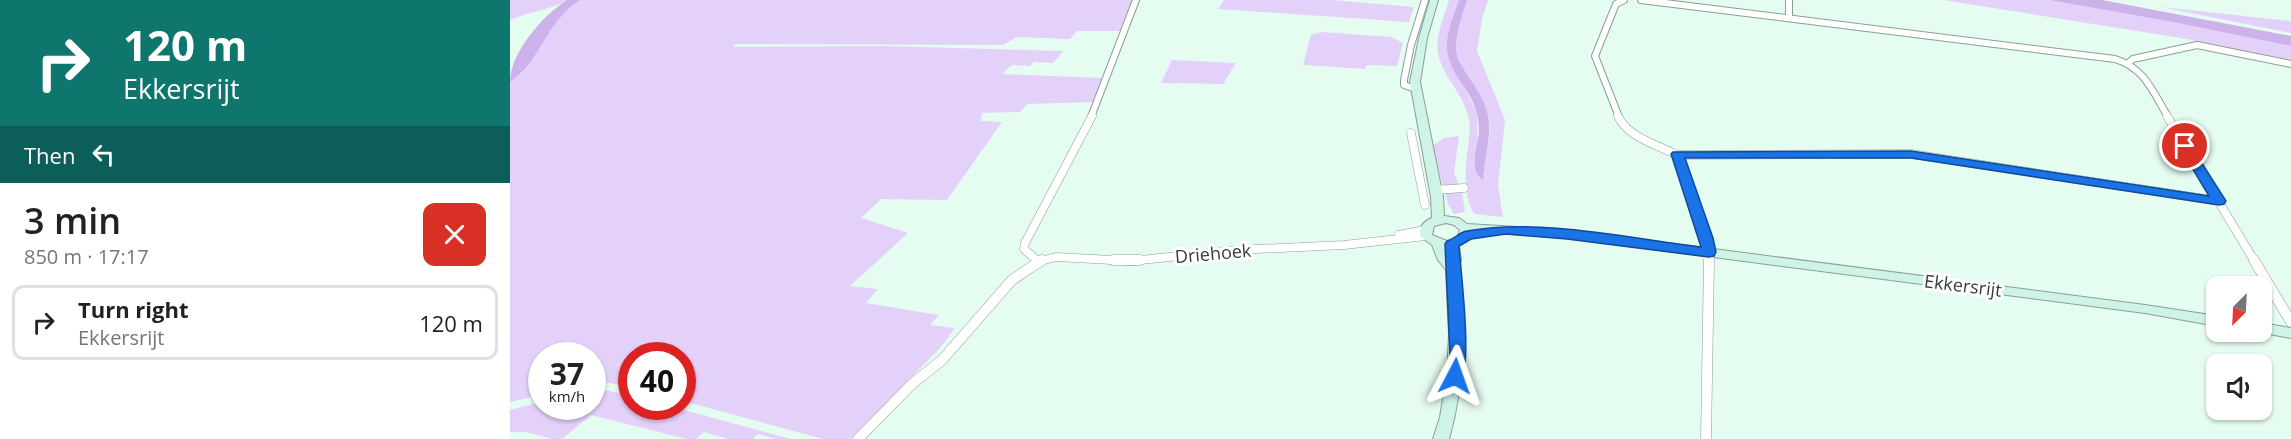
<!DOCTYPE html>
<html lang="en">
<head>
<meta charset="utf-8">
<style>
	:root { --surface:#fff; --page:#f2f2f2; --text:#222; --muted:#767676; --line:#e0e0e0 }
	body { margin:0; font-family:"Open Sans",sans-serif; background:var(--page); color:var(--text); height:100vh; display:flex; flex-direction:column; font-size:22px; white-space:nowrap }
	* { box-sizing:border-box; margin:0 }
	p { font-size:20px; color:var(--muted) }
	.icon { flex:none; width:33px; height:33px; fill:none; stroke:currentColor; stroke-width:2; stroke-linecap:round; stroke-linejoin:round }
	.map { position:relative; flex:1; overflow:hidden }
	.side { display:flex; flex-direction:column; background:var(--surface); width:510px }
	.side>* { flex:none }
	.banner { background:#0f766e; color:#fff; overflow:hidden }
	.needle { width:39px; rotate:204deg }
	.controls { position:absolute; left:1696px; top:276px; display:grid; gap:12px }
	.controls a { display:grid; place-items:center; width:66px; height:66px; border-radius:12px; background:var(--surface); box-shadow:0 2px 4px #0004; font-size:30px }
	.speed { position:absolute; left:18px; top:342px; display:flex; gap:12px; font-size:30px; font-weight:700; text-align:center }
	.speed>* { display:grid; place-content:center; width:78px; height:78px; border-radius:50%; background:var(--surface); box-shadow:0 2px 4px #0004; line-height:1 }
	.speed small { font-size:15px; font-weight:400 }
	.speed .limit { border:9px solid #d22; background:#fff; color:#111 }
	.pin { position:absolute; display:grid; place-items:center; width:51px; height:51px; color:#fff; margin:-26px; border:3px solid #fff; border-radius:50%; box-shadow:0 2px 6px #0007 }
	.me { position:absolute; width:66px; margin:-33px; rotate:4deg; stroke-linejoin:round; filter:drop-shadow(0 0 4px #0008) }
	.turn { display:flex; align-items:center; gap:21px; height:126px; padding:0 24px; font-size:27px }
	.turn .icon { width:78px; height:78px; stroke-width:2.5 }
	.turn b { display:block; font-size:42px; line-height:51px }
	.then { display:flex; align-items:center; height:57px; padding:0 24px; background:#0003; gap:12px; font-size:22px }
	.round { display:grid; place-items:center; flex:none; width:63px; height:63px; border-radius:12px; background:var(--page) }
	.head { display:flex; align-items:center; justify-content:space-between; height:102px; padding:0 24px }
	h1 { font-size:36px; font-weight:600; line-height:45px }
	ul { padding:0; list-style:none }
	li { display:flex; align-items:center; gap:18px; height:75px; margin:0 12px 9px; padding:0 12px; border:3px solid var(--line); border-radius:12px }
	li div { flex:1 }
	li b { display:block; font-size:22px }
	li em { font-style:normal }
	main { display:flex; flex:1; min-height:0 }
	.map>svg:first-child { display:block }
	.green { fill:#e4d1fa }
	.water { fill:#ccb1ea }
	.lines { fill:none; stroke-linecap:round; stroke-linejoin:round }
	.street-far2-casing { stroke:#8a9f96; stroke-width:8 }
	.street-far1-casing { stroke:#8a9f96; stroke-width:9 }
	.street-casing { stroke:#8a9f96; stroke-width:11 }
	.secondary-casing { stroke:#8a9f96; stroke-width:2 }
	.street-far2 { stroke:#fff; stroke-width:6 }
	.street-far1 { stroke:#fff; stroke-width:8 }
	.street { stroke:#fff; stroke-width:10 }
	.secondary { fill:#cff4e7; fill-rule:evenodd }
	.route { fill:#1a73e8; stroke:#114b97; stroke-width:1.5 }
	.labels { text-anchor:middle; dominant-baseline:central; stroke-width:6; stroke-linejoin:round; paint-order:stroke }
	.street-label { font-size:18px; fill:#343d39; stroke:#fff }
</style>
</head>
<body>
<main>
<section class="side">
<div class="banner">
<div class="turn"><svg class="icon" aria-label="right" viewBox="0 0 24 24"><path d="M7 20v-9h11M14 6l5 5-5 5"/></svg><div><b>120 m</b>Ekkersrijt</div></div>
<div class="then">Then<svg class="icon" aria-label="left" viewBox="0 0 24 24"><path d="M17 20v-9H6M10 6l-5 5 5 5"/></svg></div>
</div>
<div class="head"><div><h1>3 min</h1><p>850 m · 17:17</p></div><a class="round" style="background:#d93025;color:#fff"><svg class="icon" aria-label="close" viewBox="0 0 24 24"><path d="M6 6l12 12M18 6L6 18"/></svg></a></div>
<ul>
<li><svg class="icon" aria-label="right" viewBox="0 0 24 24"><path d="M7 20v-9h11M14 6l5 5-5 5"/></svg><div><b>Turn right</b><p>Ekkersrijt</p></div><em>120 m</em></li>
</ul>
</section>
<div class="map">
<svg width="1781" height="439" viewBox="0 0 1781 439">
	<rect width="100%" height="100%" fill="#e5fcf1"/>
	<g class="green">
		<path d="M0 0H57C43 9 18 12 0 20Z"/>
		<path d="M70 0H623L611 31H567L560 39 507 37 493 45 226 44 223 47 374 46 553 51 543 63 524 62 520 66 502 65 492 74 593 78 583 102 517 104 510 112 472 113 471 121 492 122 437 200 371 199 351 218 398 233 340 286 368 289 356 303 429 315 420 325 445 328 430 348 341 439H313L173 401 172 356H122L121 387 99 383H83L82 356H32L31 395 0 402V82C32 62 35 21 70 0Z"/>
		<polygon points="714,0 820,0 904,7 899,22 708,9"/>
		<path d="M939 0H949L939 32 938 55 967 112 968 142 966 152 973 180C974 159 983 136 978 116 973 95 960 81 950 63 940 45 952 18 957 0H978L972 19 967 51 995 120 988 185 993 217 964 214C953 194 955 170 958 147 959 138 961 128 959 120 955 95 933 77 928 54 925 37 934 16 939 0Z"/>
		<polygon points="1433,0 1539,0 1663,22 1781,46 1781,63 1677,39"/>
		<polygon points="1651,7 1781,21 1781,33"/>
		<polygon points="811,32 881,37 893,43 887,66 857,65 855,69 793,65 801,35"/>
		<polygon points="662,60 726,63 713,84 651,83"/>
		<polygon points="949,136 944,173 952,192 955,212 944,214 938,204 922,146 934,138"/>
		<polygon points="87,389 121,395 122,406 163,407 281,439 266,439 248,434 243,439 218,439 194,432 186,439 177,439 81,415 52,439 42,439 16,432 0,432 0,410 31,402 32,406 82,406 83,390"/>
	</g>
	<g class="water">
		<path d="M57 0H70C35 22 32 61 0 82 0 53 33 15 57 0Z"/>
		<path d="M949 0H957C952 17 940 46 950 63 960 81 974 95 978 116 982 137 974 159 973 180 958 169 968 147 969 132 970 95 945 84 938 55 934 37 943 17 949 0Z"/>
		<polygon points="1539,0 1592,0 1781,36 1781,46 1663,22"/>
	</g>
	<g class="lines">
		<g class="street-far2-casing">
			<g id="street-far2">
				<path d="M1131 0 1605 59C1635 68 1643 92 1658 117"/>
				<polyline points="1279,0 1279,18"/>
				<polyline points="1618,63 1623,59 1687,45 1781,64"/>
				<polyline points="906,89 894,85 894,80 901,45 915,0"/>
				<polyline points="581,117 626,0"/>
				<polyline points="1109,117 1085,56 1106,4 1114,0"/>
			</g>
		</g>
		<g class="street-far1-casing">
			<g id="street-far1">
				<path d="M1108 116C1117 137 1148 145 1167 155L1196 238 1199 262"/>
				<polyline points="1657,116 1745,262"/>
				<polyline points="901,133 915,205"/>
				<polyline points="1167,155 1401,154 1709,201"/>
				<polyline points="926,190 954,188"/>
				<polyline points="889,235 915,230"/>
				<polyline points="528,261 514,249 515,243 582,116"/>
				<polyline points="527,262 546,257 621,261 726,250 834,245 916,236"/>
			</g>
		</g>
		<g class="street-casing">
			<g id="street">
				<polyline points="603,260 630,260"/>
				<polyline points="1744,260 1781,322"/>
				<polyline points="348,439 402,384 432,360 502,280 532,260"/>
				<polyline points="1196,439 1199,260"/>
			</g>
		</g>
		<g class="secondary-casing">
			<g id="secondary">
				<path d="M920 0H928L917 38 910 82 933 197 934 216 949 218 957 224 1057 230 1635 305 1707 316V326L1635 313 1057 238 963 231 956 242 949 246 951 260 948 269C953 329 956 380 939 439H923L930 417 937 375 939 334 936 270 928 260 922 245 910 236C909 227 914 221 922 218L921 197 900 82 909 38ZM936 223 944 225 950 230 948 237 937 241 922 235 924 226Z"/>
				<polygon points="1752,323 1781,328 1781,338 1748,332 1752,332"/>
			</g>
		</g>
		<use href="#street-far2" class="street-far2"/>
		<use href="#street-far1" class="street-far1"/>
		<use href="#street" class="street"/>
		<use href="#secondary" class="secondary"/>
	</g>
	<path class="route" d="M1675 142 1681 146 1716 201 1714 204 1709 205 1401 158H1175L1203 238 1206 252 1204 256 1199 257 1057 239 996 234 961 239 949 246C951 274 962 361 951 381H939L937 376 940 356 935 244 937 241C945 239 949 232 957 231 1031 218 1117 238 1191 247L1161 154 1163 152 1401 151 1699 196 1669 146Z"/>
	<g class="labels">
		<g class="street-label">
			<text transform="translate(703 253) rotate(-5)">Driehoek</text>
			<text transform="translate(1453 285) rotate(7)">Ekkersrijt</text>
		</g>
	</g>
</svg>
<div class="controls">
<a><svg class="needle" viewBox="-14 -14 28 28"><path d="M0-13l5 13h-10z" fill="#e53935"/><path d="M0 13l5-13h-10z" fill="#767676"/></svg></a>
<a><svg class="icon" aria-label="sound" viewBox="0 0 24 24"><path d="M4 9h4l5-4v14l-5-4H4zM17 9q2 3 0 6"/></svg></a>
</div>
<div class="speed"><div>37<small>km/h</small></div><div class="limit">40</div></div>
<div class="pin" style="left:1675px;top:146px;background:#d93025"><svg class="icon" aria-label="arrive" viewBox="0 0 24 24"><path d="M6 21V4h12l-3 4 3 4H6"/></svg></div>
<svg class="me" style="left:945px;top:376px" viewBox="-20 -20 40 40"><path d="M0-17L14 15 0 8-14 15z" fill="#1a73e8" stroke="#fff" stroke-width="4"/></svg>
</div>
</main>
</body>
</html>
